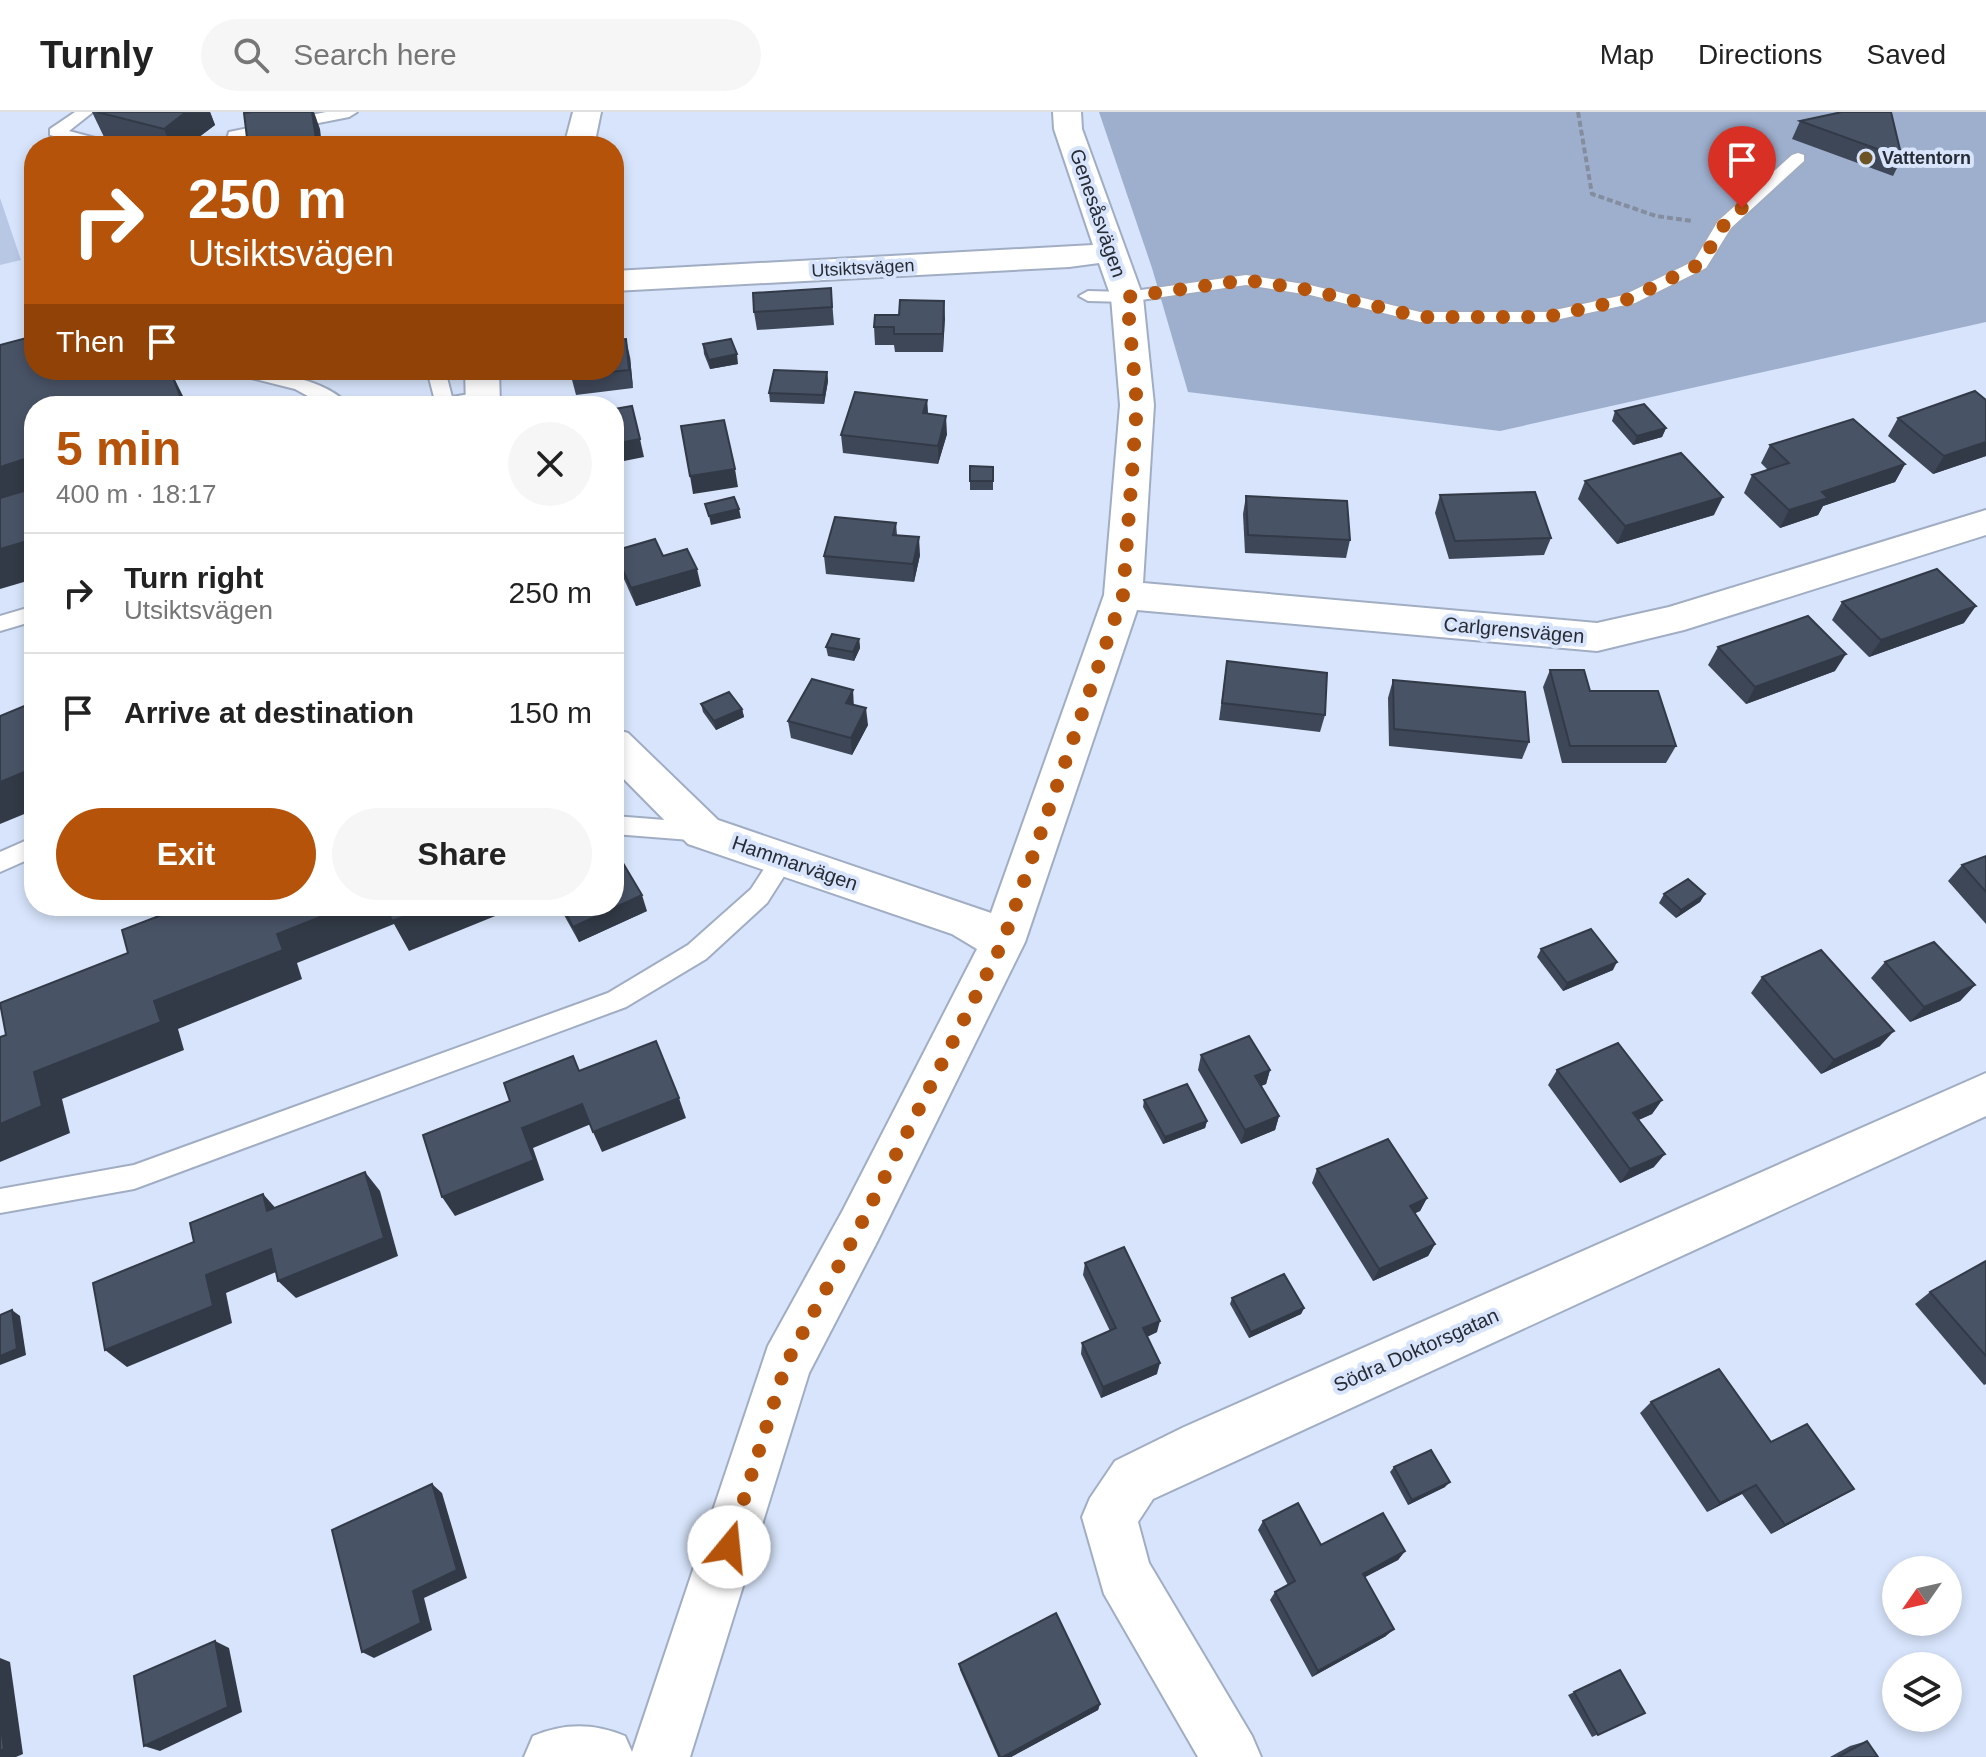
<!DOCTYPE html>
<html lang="en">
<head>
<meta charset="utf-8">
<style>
	:root { --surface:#fff; --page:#f6f6f6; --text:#222; --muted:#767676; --line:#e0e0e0; --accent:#b45309 }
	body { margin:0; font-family:Arial,sans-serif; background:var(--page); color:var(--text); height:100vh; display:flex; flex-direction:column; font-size:30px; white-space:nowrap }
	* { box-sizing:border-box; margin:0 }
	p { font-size:26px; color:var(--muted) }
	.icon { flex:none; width:44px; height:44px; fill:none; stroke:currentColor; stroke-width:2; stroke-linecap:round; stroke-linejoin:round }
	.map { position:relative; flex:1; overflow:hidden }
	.side { position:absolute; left:24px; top:284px; width:600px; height:520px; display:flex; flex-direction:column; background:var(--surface); border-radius:32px; box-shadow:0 4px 12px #0003 }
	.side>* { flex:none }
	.guide { position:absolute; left:24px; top:24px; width:600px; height:244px; border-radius:32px; box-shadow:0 4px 12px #0003; background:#b45309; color:#fff; overflow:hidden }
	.needle { width:52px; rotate:236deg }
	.controls { position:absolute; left:1882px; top:1444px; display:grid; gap:16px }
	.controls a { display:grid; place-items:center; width:80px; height:80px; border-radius:50%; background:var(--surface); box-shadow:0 4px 12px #0003; font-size:40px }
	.pin { position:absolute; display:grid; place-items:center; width:68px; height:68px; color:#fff; margin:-82px -34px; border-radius:50% 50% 50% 0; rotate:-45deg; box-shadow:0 0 8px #0007 }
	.pin .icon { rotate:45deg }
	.me { position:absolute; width:88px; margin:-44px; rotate:17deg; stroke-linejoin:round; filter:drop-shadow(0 0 6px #0008) }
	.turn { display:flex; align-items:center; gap:28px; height:168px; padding:0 32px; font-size:36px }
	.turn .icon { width:104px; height:104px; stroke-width:2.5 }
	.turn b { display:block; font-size:56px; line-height:68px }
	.then { display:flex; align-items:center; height:76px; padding:0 32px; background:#0003; gap:16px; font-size:30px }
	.round { display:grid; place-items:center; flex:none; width:84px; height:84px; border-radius:42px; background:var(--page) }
	.headline { display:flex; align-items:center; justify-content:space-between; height:136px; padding:0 32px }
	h1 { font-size:48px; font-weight:600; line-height:60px; color:var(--accent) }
	.action { display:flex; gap:16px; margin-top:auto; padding:16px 32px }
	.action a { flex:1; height:92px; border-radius:48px; background:var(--accent); color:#fff; font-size:32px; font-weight:600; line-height:92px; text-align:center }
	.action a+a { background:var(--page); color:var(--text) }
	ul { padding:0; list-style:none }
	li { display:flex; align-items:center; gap:24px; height:120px; padding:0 32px; border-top:2px solid var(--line) }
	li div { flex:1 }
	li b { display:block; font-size:30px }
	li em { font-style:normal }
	header { display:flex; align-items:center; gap:48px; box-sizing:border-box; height:112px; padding:0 40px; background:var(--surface); border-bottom:2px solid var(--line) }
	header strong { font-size:38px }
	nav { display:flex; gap:44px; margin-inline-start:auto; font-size:28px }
	.search { width:560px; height:72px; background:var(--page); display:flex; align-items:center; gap:20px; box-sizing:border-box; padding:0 28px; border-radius:44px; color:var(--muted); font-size:30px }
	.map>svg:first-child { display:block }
	.green { fill:#b7c7e4 }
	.forest { fill:#9eafce }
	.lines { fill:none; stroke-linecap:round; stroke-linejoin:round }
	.service-casing { stroke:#a1adc3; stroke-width:4 }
	.minor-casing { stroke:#a1adc3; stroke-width:4 }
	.path { stroke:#848d9d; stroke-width:4; stroke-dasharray:6 3; stroke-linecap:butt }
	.service { fill:#fff; fill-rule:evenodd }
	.minor { fill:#fff; fill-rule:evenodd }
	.wall { fill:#3e4758 }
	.shaded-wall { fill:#323a47 }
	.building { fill:#485366; stroke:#323a47; stroke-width:2 }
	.route { stroke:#b45309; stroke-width:14; stroke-dasharray:0 25.2 }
	.poi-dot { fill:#6c5424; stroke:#d7e4fb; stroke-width:3 }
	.labels { text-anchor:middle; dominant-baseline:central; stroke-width:8; stroke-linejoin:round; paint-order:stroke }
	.far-poi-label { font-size:18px; font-weight:bold; fill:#272c34; stroke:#d7e4fb; text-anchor:start }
	.far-street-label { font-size:18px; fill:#272c34; stroke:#d7e4fb }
	.street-label { font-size:20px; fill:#272c34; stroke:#d7e4fb }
</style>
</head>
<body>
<header>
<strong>Turnly</strong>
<div class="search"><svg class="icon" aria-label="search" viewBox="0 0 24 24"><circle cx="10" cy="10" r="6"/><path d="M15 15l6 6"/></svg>Search here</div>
<nav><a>Map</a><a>Directions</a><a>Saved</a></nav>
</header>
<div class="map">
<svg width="1986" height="1645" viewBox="0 0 1986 1645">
	<rect width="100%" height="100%" fill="#d7e4fb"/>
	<polygon class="green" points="0,86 21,148 0,153"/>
	<polygon class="forest" points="1099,0 1986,0 1986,210 1500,319 1188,280 1152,156"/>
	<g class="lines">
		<g class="service-casing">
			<g id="service">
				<polygon points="75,0 93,0 69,19 114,31 116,34 90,34 50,23 50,17"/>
				<polygon points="326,0 357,0 349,5 242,26 241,34 225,34 229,20"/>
				<polygon points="1798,41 1804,43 1804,49 1731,116 1706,156 1635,191 1546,210 1420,210 1310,183 1246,173 1127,190 1088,189 1079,184 1088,179 1127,180 1246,163 1310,173 1420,200 1546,200 1624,183 1694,149 1718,109 1792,43"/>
				<path d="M232 258C265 258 327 266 349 294H326L295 277 235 262Z"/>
				<polygon points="427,258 445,258 452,285 481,280 490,286 488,290 470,294 429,294 435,289"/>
				<polygon points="34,494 34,509 0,519 0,504"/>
				<polygon points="614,704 703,711 711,714 714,720 711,726 703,729 614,722"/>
				<polygon points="34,725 34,745 0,760 0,740"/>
				<polygon points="783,738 791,740 795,747 767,791 706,847 626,895 134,1077 0,1101 0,1077 134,1053 608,881 688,833 751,777 775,740"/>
			</g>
		</g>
		<g class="minor-casing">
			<g id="minor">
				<polygon points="573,0 601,0 594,34 564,34"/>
				<path d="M1053 0H1081L1082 17 1143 185 1154 293 1143 471 1597 511 1669 495 1986 398V423L1684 518 1597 539 1137 498 1025 830 877 1130 809 1261 690 1645H524L533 1624C565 1611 593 1611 625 1624L632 1640 768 1234 843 1098 977 837 952 822 688 732 614 657V617L628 621 718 708 991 801 1104 483 1120 293 1111 185 1099 151 1069 155 614 179V159L1093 133 1054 17Z"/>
				<polygon points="465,258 499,258 500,294 466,294"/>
				<polygon points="1986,961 1986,1004 1153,1387 1138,1410 1149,1451 1252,1624 1261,1645 1198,1645 1104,1482 1082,1405 1090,1386 1115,1349 1184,1315"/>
			</g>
		</g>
		<polyline class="path" points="1578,0 1592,82 1656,104 1692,109"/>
		<use href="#service" class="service"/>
		<use href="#minor" class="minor"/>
	</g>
	<g class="wall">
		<polygon points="92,0 210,0 215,13 187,34 139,34 104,25"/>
		<polygon points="1800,9 1902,46 1893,64 1792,27"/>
		<polygon points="831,176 834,213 757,218 754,200"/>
		<polygon points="944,189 943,240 895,240 894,233 875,233 874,215 899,203"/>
		<polygon points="703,232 738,252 710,257 704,242"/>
		<polygon points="630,245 633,276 576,283 571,264"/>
		<polygon points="548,258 568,258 549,260"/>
		<polygon points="827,260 828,269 824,292 770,290 769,281"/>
		<polygon points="927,288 928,302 947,322 938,352 843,341 841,323"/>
		<polygon points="1986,288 1986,344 1933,362 1888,324 1898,306"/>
		<polygon points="1615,299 1666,316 1662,325 1633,333 1612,309"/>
		<polygon points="1770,333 1905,352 1895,370 1823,394 1818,403 1780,416 1744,381 1752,363 1768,358 1761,351"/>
		<polygon points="970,354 993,355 993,378 970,378"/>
		<polygon points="1585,369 1714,403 1617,432 1578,387"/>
		<polygon points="1440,383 1551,426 1544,443 1449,447 1435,401"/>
		<polygon points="1246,384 1350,428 1346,446 1245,441 1243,402"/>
		<polygon points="896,411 897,423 920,443 914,470 826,462 824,444"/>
		<polygon points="614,439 663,444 701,474 636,494 619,456"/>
		<polygon points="1842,490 1964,511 1869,545 1832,508"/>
		<polygon points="859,527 860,536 854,549 828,544 826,535"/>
		<polygon points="1718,535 1835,559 1746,592 1708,553"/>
		<polygon points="1227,549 1325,603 1320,620 1219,608"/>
		<polygon points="1550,558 1590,579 1676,634 1666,651 1562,651 1543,575"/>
		<polygon points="1393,568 1529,630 1522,647 1389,634 1388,586"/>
		<polygon points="701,592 742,597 744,605 716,618 703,600"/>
		<polygon points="854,593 868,613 852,643 791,626 788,609"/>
		<polygon points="1986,744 1986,812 1948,769 1962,753"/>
		<polygon points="1664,782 1705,782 1700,790 1676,806 1659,791"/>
		<polygon points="559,794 614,794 647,799 579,830"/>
		<polygon points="1541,837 1613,858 1563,879 1537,845"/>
		<polygon points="1885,850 1975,873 1960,889 1910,910 1871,866"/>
		<polygon points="1762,865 1880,934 1821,962 1751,881"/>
		<polygon points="1201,943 1270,958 1266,972 1261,974 1279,1004 1275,1018 1241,1032 1198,958"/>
		<polygon points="1557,958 1662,988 1652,1002 1638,1008 1654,1055 1620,1071 1548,973"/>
		<polygon points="1144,988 1207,1009 1205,1016 1163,1032 1143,995"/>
		<polygon points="1317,1057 1427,1086 1420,1099 1415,1101 1435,1132 1428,1144 1373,1169 1312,1071"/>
		<polygon points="1986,1149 1986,1272 1984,1273 1915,1192 1930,1180"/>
		<polygon points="1085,1151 1157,1220 1147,1225 1157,1262 1101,1286 1081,1242 1082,1231 1110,1219 1083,1163"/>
		<polygon points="1232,1186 1304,1196 1301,1202 1249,1226 1230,1192"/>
		<polygon points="1651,1290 1771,1330 1838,1386 1771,1422 1742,1382 1707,1400 1640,1301"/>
		<polygon points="1394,1355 1445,1375 1408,1393 1390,1360"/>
		<polygon points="1263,1409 1321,1433 1405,1439 1398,1448 1364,1465 1386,1524 1312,1565 1270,1488 1275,1480 1288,1473 1258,1418"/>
		<polygon points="959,1552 1100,1592 1098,1598 1011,1645 998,1645 960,1558"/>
		<polygon points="1620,1558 1645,1601 1592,1625 1568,1583"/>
		<polygon points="1867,1629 1878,1645 1830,1645 1850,1634"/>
	</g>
	<g class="shaded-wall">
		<polygon points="186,0 210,0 215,13 187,34 171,34 164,17"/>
		<polygon points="312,0 314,0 320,17 322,34 317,34"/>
		<polygon points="944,189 945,207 943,240 943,222"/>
		<polygon points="626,227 630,245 633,276 629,258"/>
		<polygon points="737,242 738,252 710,257 709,248"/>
		<polygon points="170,258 188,294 184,294"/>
		<polygon points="827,260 828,269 824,292 823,283"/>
		<polygon points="927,288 928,306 923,301"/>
		<polygon points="946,304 947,322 938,352 938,334"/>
		<polygon points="1666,316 1662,325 1633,333 1637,324"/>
		<polygon points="640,327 644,345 614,351 614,332"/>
		<polygon points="1986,330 1986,344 1933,362 1944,344"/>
		<polygon points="34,344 34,385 0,395 0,355"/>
		<polygon points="1905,352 1895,370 1823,394 1818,403 1780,416 1789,398 1822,380"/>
		<polygon points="735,357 738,375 693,382 690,364"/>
		<polygon points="1723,385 1714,403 1617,432 1625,414"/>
		<polygon points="739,397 741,406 711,413 709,404"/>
		<polygon points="919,425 920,443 914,470 913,452"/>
		<polygon points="34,427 34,467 0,477 0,437"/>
		<polygon points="697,457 701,474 636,494 631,476"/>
		<polygon points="1976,494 1964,511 1869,545 1881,528"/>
		<polygon points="859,527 860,536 854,549 853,540"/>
		<polygon points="1846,542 1835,559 1746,592 1755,575"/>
		<polygon points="853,578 854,595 846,591"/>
		<polygon points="866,596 868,613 852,643 851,626"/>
		<polygon points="742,597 744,605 716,618 714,609"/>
		<polygon points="34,656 34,698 0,712 0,670"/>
		<polygon points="1705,782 1700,790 1676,806 1681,798"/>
		<polygon points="642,783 647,799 579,830 573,815"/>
		<polygon points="348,794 520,794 409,839 394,812 297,851 302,867 178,917 184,938 62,987 70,1021 0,1050 0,1012 34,960 154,889 277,822"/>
		<polygon points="1617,850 1613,858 1563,879 1567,871"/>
		<polygon points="1975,873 1960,889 1910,910 1924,895"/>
		<polygon points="1894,919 1880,934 1821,962 1834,948"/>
		<polygon points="1270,958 1266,972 1251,978 1255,964"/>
		<polygon points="679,986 686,1006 602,1040 593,1020"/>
		<polygon points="1662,988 1652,1002 1623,1015 1633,1001"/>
		<polygon points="582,992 591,1012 533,1036 544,1068 455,1104 442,1085 522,1016"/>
		<polygon points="1279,1004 1275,1018 1241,1032 1245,1018"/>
		<polygon points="1207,1009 1205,1016 1163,1032 1165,1025"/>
		<polygon points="1665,1042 1654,1055 1620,1071 1630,1057"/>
		<polygon points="365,1060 380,1079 398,1144 296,1186 278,1169"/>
		<polygon points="263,1082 280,1101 267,1099"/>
		<polygon points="1427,1086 1420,1099 1403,1107 1410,1094"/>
		<polygon points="1435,1132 1428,1144 1373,1169 1379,1157"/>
		<polygon points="271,1137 288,1155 226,1181 232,1211 127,1255 105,1238 206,1163"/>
		<polygon points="1304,1196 1301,1202 1249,1226 1251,1220"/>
		<polygon points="12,1198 20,1204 26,1243 0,1253 0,1244"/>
		<polygon points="1160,1209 1157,1220 1140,1228 1143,1216"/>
		<polygon points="1160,1251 1157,1262 1101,1286 1103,1275"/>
		<polygon points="1450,1370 1445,1375 1408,1393 1412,1388"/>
		<polygon points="432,1372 442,1381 467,1466 424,1486 432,1518 374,1546 362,1540 413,1479"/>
		<polygon points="1756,1373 1742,1382 1707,1400 1720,1391"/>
		<polygon points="1854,1377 1838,1386 1771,1422 1785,1413"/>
		<polygon points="1405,1439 1398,1448 1356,1470 1363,1462"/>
		<polygon points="1394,1517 1386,1524 1312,1565 1318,1559"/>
		<polygon points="215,1529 229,1536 242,1600 160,1639 144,1634"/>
		<polygon points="0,1546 10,1550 23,1642 16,1645 0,1645"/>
		<polygon points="1100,1592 1098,1598 1011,1645 1003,1645"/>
	</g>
	<g class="building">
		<polygon points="97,0 186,0 164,17"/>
		<polygon points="252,0 312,0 317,34 248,34 244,1"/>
		<polygon points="1842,0 1891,0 1902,46 1800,9"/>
		<polygon points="831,176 832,195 754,200 753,181"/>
		<polygon points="900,188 944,189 943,222 894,222 894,215 874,215 875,203 899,203"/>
		<polygon points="34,224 34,258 151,258 153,263 170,258 184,294 34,294 34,344 0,355 0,233"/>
		<polygon points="626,227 629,258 571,264 571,258 614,258 614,228"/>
		<polygon points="731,227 737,242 709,248 703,232"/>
		<polygon points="774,258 827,260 823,283 769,281"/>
		<polygon points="1975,279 1986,288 1986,330 1944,344 1898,306"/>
		<polygon points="855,280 927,288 923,301 946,304 938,334 841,323"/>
		<polygon points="1644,292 1666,316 1637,324 1615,299"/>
		<polygon points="632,294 640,327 614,332 614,297"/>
		<polygon points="1853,307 1905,352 1822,380 1828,386 1789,398 1752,363 1789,351 1770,333"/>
		<polygon points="724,308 735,357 690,364 681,314"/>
		<polygon points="1681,341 1723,385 1625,414 1585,369"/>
		<polygon points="970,354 993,355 993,369 970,369"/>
		<polygon points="34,376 34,427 0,437 0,386"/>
		<polygon points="1535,380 1551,426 1455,429 1440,383"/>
		<polygon points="1246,384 1347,389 1350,428 1248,423"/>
		<polygon points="734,385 739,397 709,404 705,392"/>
		<polygon points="835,405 896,411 893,423 919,425 913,452 824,444"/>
		<polygon points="655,427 663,444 687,437 697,457 631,476 614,439"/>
		<polygon points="1937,457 1976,494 1881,528 1842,490"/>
		<polygon points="1808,504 1846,542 1755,575 1718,535"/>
		<polygon points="832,522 859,527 853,540 826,535"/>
		<polygon points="1227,549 1327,561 1325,603 1222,591"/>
		<polygon points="1550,558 1584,558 1590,579 1658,579 1676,634 1570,634"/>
		<polygon points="812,567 853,578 846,591 866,596 851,626 788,609"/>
		<polygon points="1393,568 1525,580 1529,630 1394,617"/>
		<polygon points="729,580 742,597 714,609 701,592"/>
		<polygon points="34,590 34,656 0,670 0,604"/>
		<polygon points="614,736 642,783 573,815 562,794 614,794"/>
		<polygon points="1986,744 1986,780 1962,753"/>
		<polygon points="1688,767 1705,782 1681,798 1664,782"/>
		<polygon points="185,794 348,794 277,822 283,838 154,889 161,910 34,960 42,994 0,1012 0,925 6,923 0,891 128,841 122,818"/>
		<polygon points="386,794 431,794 392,809"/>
		<polygon points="1591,817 1617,850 1567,871 1541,837"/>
		<polygon points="1934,830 1975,873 1924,895 1885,850"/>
		<polygon points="1821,838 1894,919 1834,948 1762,865"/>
		<polygon points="1249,924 1270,958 1255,964 1279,1004 1245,1018 1201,943"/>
		<polygon points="656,929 679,986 593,1020 582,992 522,1016 534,1048 442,1085 423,1023 510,989 504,971 573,944 579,959"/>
		<polygon points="1618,931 1662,988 1633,1001 1665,1042 1630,1057 1557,958"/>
		<polygon points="1187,972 1207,1009 1165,1025 1144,988"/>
		<polygon points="1388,1027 1427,1086 1410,1094 1435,1132 1379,1157 1317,1057"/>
		<polygon points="365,1060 384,1126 278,1169 271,1137 206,1163 213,1194 105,1238 93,1171 194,1130 190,1111 263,1082 267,1099"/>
		<polygon points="1124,1135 1160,1209 1143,1216 1160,1251 1103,1275 1082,1231 1116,1216 1085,1151"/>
		<polygon points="1986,1149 1986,1244 1930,1180"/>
		<polygon points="1284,1162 1304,1196 1251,1220 1232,1186"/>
		<polygon points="12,1198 17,1237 0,1244 0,1203"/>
		<polygon points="1719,1257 1771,1330 1807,1312 1854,1377 1785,1413 1756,1373 1720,1391 1651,1290"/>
		<polygon points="1431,1338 1450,1370 1412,1388 1394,1355"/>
		<polygon points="432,1372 457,1458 413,1479 421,1511 362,1540 332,1418"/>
		<polygon points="1298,1391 1321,1433 1383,1401 1405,1439 1363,1462 1394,1517 1318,1559 1275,1480 1295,1469 1263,1409"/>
		<polygon points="1056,1501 1100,1592 1003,1645 1000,1645 959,1552"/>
		<polygon points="215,1529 228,1595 144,1634 134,1564"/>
		<polygon points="1620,1558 1645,1601 1598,1623 1574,1580"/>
		<polygon points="0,1607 4,1637 0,1639"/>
		<polygon points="1867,1629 1878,1645 1838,1645"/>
	</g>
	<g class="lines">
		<polyline class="route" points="729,1435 786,1252 860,1114 1003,830 1123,483 1137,293 1127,185 1246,168 1310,178 1420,205 1546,205 1629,187 1700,152 1724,113 1742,96"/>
	</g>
	<circle class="poi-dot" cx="1866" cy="46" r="8"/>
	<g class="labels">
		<g class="far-poi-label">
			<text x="1882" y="46">Vattentorn</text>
		</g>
		<g class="far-street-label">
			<text transform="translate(863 156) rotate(-3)">Utsiktsvägen</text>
		</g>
		<g class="street-label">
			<text transform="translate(1098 101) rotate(71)">Genesåsvägen</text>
			<text transform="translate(1514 518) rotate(5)">Carlgrensvägen</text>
			<text transform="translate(795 751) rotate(19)">Hammarvägen</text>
			<text transform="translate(1416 1238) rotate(-24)">Södra Doktorsgatan</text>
		</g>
	</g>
</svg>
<div class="controls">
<a><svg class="needle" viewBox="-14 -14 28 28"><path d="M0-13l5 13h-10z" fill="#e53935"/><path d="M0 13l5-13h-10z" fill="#767676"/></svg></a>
<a><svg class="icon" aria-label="layers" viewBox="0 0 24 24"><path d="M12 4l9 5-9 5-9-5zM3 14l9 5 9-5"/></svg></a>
</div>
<div class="pin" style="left:1742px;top:96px;background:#d93025"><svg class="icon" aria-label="arrive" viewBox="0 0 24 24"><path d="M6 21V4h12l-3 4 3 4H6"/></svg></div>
<svg class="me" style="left:729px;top:1435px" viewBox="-20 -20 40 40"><circle r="19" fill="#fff"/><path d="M0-13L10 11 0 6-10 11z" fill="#b45309"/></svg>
<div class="guide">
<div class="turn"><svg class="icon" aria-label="right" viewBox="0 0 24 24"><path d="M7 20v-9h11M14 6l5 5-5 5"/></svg><div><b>250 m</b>Utsiktsvägen</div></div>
<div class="then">Then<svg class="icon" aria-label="arrive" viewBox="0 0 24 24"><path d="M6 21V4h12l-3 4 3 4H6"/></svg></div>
</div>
<section class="side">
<div class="headline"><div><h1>5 min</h1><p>400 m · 18:17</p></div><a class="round"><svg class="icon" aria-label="close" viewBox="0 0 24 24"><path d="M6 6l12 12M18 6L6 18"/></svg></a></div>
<ul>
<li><svg class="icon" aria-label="right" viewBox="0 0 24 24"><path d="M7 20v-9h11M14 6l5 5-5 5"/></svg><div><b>Turn right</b><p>Utsiktsvägen</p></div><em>250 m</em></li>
<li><svg class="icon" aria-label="arrive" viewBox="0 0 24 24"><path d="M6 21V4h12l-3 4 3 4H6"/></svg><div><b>Arrive at destination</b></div><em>150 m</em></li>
</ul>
<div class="action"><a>Exit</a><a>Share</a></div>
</section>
</div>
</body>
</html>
